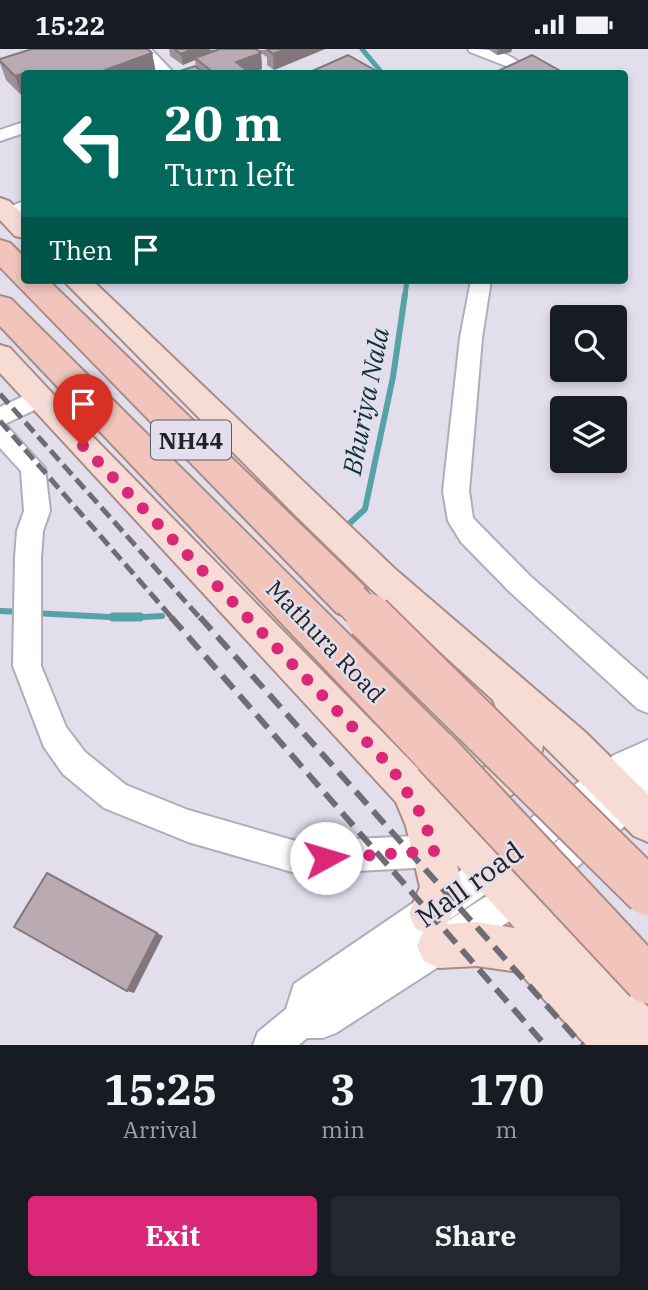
<!DOCTYPE html>
<html lang="en">
<head>
<meta charset="utf-8">
<style>
	:root { --surface:#171b24; --page:#242831; --text:#f1f3f6; --muted:#9ea1a6; --accent:#db2777 }
	body { margin:0; font-family:"IBM Plex Serif",serif; background:var(--page); color:var(--text); height:100vh; display:flex; flex-direction:column; font-size:26px; white-space:nowrap }
	* { box-sizing:border-box; margin:0 }
	p { font-size:23px; color:var(--muted) }
	.icon { flex:none; width:38px; height:38px; fill:none; stroke:currentColor; stroke-width:2; stroke-linecap:round; stroke-linejoin:round }
	.map { position:relative; height:996px; overflow:hidden }
	.sheet { display:flex; flex-direction:column; background:var(--surface); flex:1 }
	.sheet>* { flex:none }
	.top-card { position:absolute; left:21px; top:21px; width:607px; height:214px; border-radius:7px; box-shadow:0 4px 10px #0003; background:#00695c; color:#fff; overflow:hidden }
	.buttons { position:absolute; left:550px; top:256px; display:grid; gap:14px }
	.buttons a { display:grid; place-items:center; width:77px; height:77px; border-radius:7px; background:var(--surface); box-shadow:0 4px 10px #0003; font-size:35px }
	.pin { position:absolute; display:grid; place-items:center; width:60px; height:60px; color:#fff; margin:-72px -30px; border-radius:50% 50% 50% 0; rotate:-45deg; box-shadow:0 0 7px #0007 }
	.pin .icon { rotate:45deg }
	.me { position:absolute; width:77px; margin:-38px; rotate:84deg; stroke-linejoin:round; filter:drop-shadow(0 0 5px #0008) }
	.turn { display:flex; align-items:center; gap:24px; height:147px; padding:0 28px; font-size:32px }
	.turn .icon { width:91px; height:91px; stroke-width:2.5 }
	.turn b { display:block; font-size:49px; line-height:60px }
	.then { display:flex; align-items:center; height:66px; padding:0 28px; background:#0003; gap:14px; font-size:26px }
	.eta { display:flex; justify-content:space-evenly; align-items:center; height:119px; text-align:center }
	.eta b { font-size:42px; font-weight:700; line-height:49px }
	.cta { display:flex; gap:14px; margin-top:auto; padding:14px 28px }
	.cta a { flex:1; height:80px; border-radius:7px; background:var(--accent); color:#fff; font-size:28px; font-weight:700; line-height:80px; text-align:center }
	.cta a+a { background:var(--page); color:var(--text) }
	.status { display:flex; justify-content:space-between; align-items:center; height:49px; padding:0 35px; background:var(--surface); direction:ltr }
	.status svg { height:19px; fill:currentColor }
	.map>svg:first-child { display:block }
	.lines { fill:none; stroke-linecap:round; stroke-linejoin:round }
	.stream-far2 { stroke:#55a2a7; stroke-width:5 }
	.stream-far1 { stroke:#55a2a7; stroke-width:6 }
	.stream { stroke:#55a2a7; stroke-width:9 }
	.minor-casing { stroke:#b0acb9; stroke-width:4 }
	.major-casing { stroke:#a98c87; stroke-width:4 }
	.highway-casing { stroke:#a98c87; stroke-width:4 }
	.minor { fill:#fff; fill-rule:evenodd }
	.major { fill:#f7dcd6; fill-rule:evenodd }
	.highway { fill:#f1c5bb; fill-rule:evenodd }
	.rail-far1 { stroke:#6e6c75; stroke-width:5; stroke-dasharray:13 6; stroke-linecap:butt }
	.rail { stroke:#6e6c75; stroke-width:6; stroke-dasharray:17 9; stroke-linecap:butt }
	.highway-bridge-far1-casing { stroke:#a98c87; stroke-width:38; stroke-linecap:butt }
	.highway-bridge-casing { stroke:#a98c87; stroke-width:50; stroke-linecap:butt }
	.highway-bridge-far1 { stroke:#f1c5bb; stroke-width:35 }
	.highway-bridge { stroke:#f1c5bb; stroke-width:46 }
	.wall { fill:#9f9398 }
	.shaded-wall { fill:#82787c }
	.building { fill:#b9abb1; stroke:#82787c; stroke-width:2 }
	.route { stroke:#db2777; stroke-width:12; stroke-dasharray:0 21.6 }
	.labels { text-anchor:middle; dominant-baseline:central; stroke-width:5; stroke-linejoin:round; paint-order:stroke }
	.shield { fill:#e2deec; stroke:#5c5a62; stroke-width:2 }
	.shield-label { font-size:23px; font-weight:bold; fill:#232227 }
	.street-label { font-size:24px; fill:#232227; stroke:#e2deec }
	.water-label { font-size:26px; font-style:italic; fill:#0c3336; stroke:#e2deec }
	.near-street-label { font-size:28px; fill:#232227; stroke:#e2deec }
</style>
</head>
<body>
<div class="status"><b>15:22</b><svg viewBox="0 0 49 12"><path d="M0 12V9h3v3zM5 12V6h3v6zM10 12V3h3v9zM15 12V0h3v12zM26 1h20v11H26zM47 4h2v5h-2z"/></svg></div>
<div class="map">
<svg width="648" height="996" viewBox="0 0 648 996">
	<rect width="100%" height="100%" fill="#e2deec"/>
	<g class="lines">
		<g class="stream-far2">
			<polyline points="362,0 382,24"/>
			<polyline points="405,246 407,231"/>
		</g>
		<g class="stream-far1">
			<polyline points="350,474 365,460 393,328 405,245"/>
			<polyline points="0,562 22,563"/>
			<polyline points="34,564 127,569 162,567"/>
		</g>
		<polyline class="stream" points="113,568 140,568"/>
		<g class="minor-casing">
			<g id="minor">
				<polygon points="133,0 151,0 174,24 158,24"/>
				<path d="M468 0C490 0 512 2 526 21L524 24H508L510 21 506 17 470 3Z"/>
				<polygon points="24,73 24,84 0,92 0,81"/>
				<polygon points="24,152 24,165 8,171 1,169 1,161"/>
				<polygon points="471,231 491,231 482,289 469,442 473,469 530,527 648,631 648,664 638,660 510,543 461,493 448,472 443,442 460,289"/>
				<polygon points="39,340 47,343 51,349 47,355 5,375 45,419 50,462 43,482 41,508 41,617 66,678 85,703 126,736 188,761 299,793 434,786 446,790 450,802 446,814 434,818 299,825 188,793 104,759 63,725 44,698 13,617 15,508 17,482 24,462 21,422 0,399 0,358"/>
				<path d="M648 691V757L528 860 336 984 323 989H307L299 996H253L258 983 286 960 294 935 479 809 614 706ZM598 758 504 836 438 878 503 833Z"/>
			</g>
		</g>
		<g class="major-casing">
			<g id="major">
				<polygon points="0,149 9,152 24,167 24,189 15,187 0,171"/>
				<path d="M63 231H92L395 520 585 683 648 745V793L634 787 543 696C542 705 538 713 533 721 514 753 495 757 460 763L506 806 648 958V996H586L519 923 477 917 439 919 424 912 417 897 423 883 415 879 409 864 420 838 406 777 396 753 0 324V296L10 299 94 389 436 738 439 730C453 724 469 724 483 719 514 706 503 675 493 651L371 540 293 464ZM457 816 515 879 477 873 447 875 463 840Z"/>
			</g>
		</g>
		<g class="highway-casing">
			<g id="highway">
				<polygon points="0,191 10,194 24,208 24,231 48,231 365,538 371,551 365,564 351,569 337,564 0,218"/>
				<polygon points="0,247 11,250 452,688 458,704 452,720 436,726 420,720 0,277"/>
			</g>
		</g>
		<use href="#minor" class="minor"/>
		<use href="#major" class="major"/>
		<use href="#highway" class="highway"/>
		<g class="rail-far1">
			<polyline points="0,345 201,570"/>
			<polyline points="0,372 173,570"/>
		</g>
		<g class="rail">
			<polyline points="171,568 545,996"/>
			<polyline points="200,568 582,996"/>
		</g>
		<g class="highway-bridge-far1-casing">
			<polyline id="highway-bridge-far1" points="351,551 370,570"/>
		</g>
		<g class="highway-bridge-casing">
			<g id="highway-bridge">
				<polyline points="369,568 648,843"/>
				<polyline points="436,704 648,931"/>
			</g>
		</g>
		<use href="#highway-bridge-far1" class="highway-bridge-far1"/>
		<use href="#highway-bridge" class="highway-bridge"/>
	</g>
	<g class="wall">
		<polygon points="169,0 257,1 325,0 274,21 267,16 267,8 261,4 262,20 250,24 174,24 196,18 195,11 183,16 170,7"/>
		<polygon points="488,0 512,0 511,3 497,6"/>
		<polygon points="152,4 156,24 24,24 24,46 22,47 6,31 0,14 0,10"/>
	</g>
	<g class="shaded-wall">
		<polygon points="193,0 210,0 211,5 195,9 195,11 183,16 181,5"/>
		<polygon points="285,0 325,0 274,21 273,5"/>
		<polygon points="498,0 512,0 511,3 497,6"/>
		<polygon points="152,4 156,24 97,24"/>
		<polygon points="261,4 262,20 250,24 237,24 236,13"/>
		<polygon points="24,24 24,46 22,47 15,27"/>
		<polygon points="157,884 163,887 134,944 127,942"/>
	</g>
	<g class="building">
		<polygon points="32,0 148,0 152,4 97,24 24,24 15,27 0,12 0,10"/>
		<polygon points="174,0 193,0 181,5"/>
		<polygon points="220,0 256,0 261,4 236,13 249,23 245,24 214,24 195,9"/>
		<polygon points="267,0 285,0 273,5"/>
		<polygon points="348,6 380,24 308,24"/>
		<polygon points="532,6 564,24 502,24 498,22"/>
		<polygon points="195,17 204,24 174,24"/>
		<polygon points="47,824 157,884 127,942 14,878"/>
	</g>
	<g class="lines">
		<polyline class="route" points="83,397 391,718 424,770 434,802 326,809"/>
	</g>
	<g class="labels">
		<rect class="shield" x="151" y="371.5" width="80" height="39" rx="5"/>
		<g class="shield-label">
			<text x="191" y="391">NH44</text>
		</g>
		<g class="street-label">
			<text transform="translate(326 592) rotate(46)">Mathura Road</text>
		</g>
		<g class="water-label">
			<text transform="translate(365 352) rotate(-79)">Bhuriya Nala</text>
		</g>
		<g class="near-street-label">
			<text transform="translate(469 835) rotate(-36)">Mall road</text>
		</g>
	</g>
</svg>
<div class="buttons">
<a><svg class="icon" aria-label="search" viewBox="0 0 24 24"><circle cx="10" cy="10" r="6"/><path d="M15 15l6 6"/></svg></a>
<a><svg class="icon" aria-label="layers" viewBox="0 0 24 24"><path d="M12 4l9 5-9 5-9-5zM3 14l9 5 9-5"/></svg></a>
</div>
<div class="pin" style="left:83px;top:397px;background:#d93025"><svg class="icon" aria-label="arrive" viewBox="0 0 24 24"><path d="M6 21V4h12l-3 4 3 4H6"/></svg></div>
<svg class="me" style="left:326px;top:809px" viewBox="-20 -20 40 40"><circle r="19" fill="#fff"/><path d="M0-13L10 11 0 6-10 11z" fill="#db2777"/></svg>
<div class="top-card">
<div class="turn"><svg class="icon" aria-label="left" viewBox="0 0 24 24"><path d="M17 20v-9H6M10 6l-5 5 5 5"/></svg><div><b>20 m</b>Turn left</div></div>
<div class="then">Then<svg class="icon" aria-label="arrive" viewBox="0 0 24 24"><path d="M6 21V4h12l-3 4 3 4H6"/></svg></div>
</div>
</div>
<section class="sheet">
<div class="eta">
<div><b>15:25</b><p>Arrival</p></div>
<div><b>3</b><p>min</p></div>
<div><b>170</b><p>m</p></div>
</div>
<div class="cta"><a>Exit</a><a>Share</a></div>
</section>
</body>
</html>
